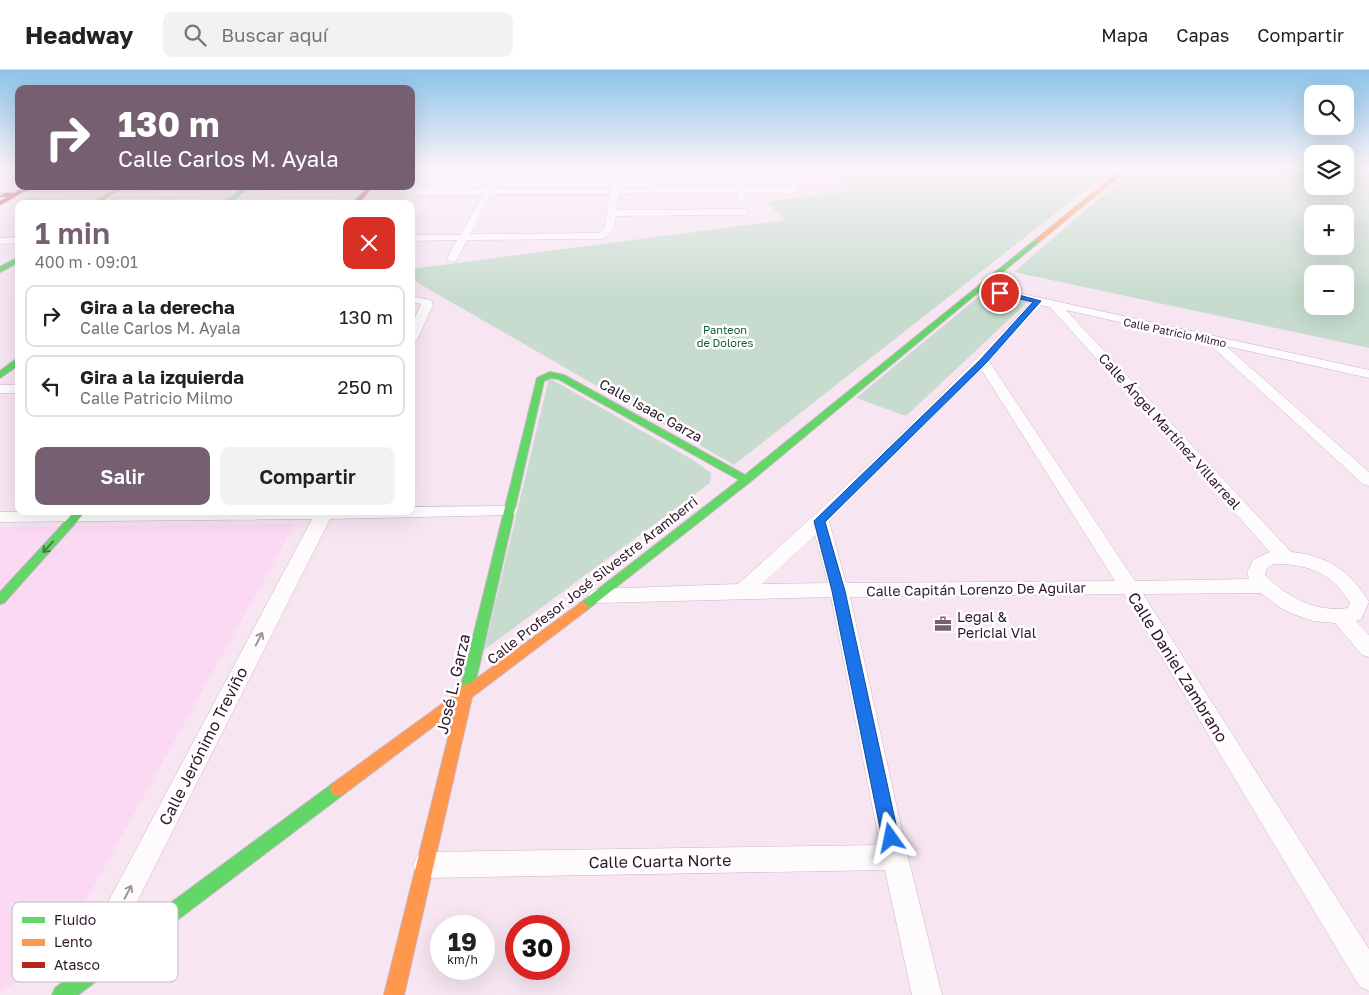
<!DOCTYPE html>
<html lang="es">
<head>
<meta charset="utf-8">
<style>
	:root { --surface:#fff; --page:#f2f2f2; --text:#222; --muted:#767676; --line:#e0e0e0; --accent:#765f71 }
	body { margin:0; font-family:"Golos Text",sans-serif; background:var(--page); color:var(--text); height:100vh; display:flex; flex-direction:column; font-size:19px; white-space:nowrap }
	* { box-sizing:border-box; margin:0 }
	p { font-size:16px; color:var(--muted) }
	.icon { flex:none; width:28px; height:28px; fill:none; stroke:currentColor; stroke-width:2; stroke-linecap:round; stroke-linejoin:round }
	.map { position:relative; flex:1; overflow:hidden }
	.side { position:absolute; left:15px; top:130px; width:400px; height:315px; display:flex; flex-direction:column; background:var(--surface); border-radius:10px; box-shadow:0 5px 20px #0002 }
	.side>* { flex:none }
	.top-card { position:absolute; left:15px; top:15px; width:400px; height:105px; border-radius:10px; box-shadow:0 5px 20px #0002; background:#765f71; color:#fff; overflow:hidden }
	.fabs { position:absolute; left:1304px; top:15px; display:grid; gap:10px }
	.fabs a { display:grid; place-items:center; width:50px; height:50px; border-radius:10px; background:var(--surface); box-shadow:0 5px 20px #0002; font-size:25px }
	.speed { position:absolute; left:430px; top:845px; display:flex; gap:10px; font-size:25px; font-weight:700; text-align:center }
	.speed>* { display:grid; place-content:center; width:65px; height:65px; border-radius:50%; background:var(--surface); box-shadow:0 5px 20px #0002; line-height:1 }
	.speed small { font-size:12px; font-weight:400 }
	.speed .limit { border:8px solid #d22; background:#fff; color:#111 }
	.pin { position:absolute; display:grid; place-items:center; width:42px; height:42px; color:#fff; margin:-21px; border:2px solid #fff; border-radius:50%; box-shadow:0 1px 5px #0007 }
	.me { position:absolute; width:55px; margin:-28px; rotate:348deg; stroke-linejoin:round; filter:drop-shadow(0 0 4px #0008) }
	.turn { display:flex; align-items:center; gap:18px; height:105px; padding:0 20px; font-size:22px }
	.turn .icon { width:65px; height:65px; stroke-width:2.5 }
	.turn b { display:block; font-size:35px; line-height:42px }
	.round { display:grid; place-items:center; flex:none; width:52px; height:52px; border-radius:10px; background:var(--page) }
	.summary { display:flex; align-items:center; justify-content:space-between; height:85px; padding:0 20px }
	h1 { font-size:30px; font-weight:600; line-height:38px; color:var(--accent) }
	.button { display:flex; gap:10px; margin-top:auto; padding:10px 20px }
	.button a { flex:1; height:58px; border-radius:10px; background:var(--accent); color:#fff; font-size:20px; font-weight:600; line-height:58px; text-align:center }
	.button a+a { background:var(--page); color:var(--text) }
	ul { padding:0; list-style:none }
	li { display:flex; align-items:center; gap:15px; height:62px; margin:0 10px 8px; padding:0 10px; border:2px solid var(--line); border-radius:10px }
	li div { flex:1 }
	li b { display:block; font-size:19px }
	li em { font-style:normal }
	header { display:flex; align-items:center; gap:30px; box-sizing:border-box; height:70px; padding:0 25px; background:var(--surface); border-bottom:1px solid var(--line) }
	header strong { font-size:24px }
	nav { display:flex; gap:28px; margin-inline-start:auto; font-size:18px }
	.search { width:350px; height:45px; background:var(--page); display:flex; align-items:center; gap:12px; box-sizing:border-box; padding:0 18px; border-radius:10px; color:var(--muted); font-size:19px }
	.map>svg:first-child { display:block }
	.built { fill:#fbd9f2 }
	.green { fill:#c7dcce; fill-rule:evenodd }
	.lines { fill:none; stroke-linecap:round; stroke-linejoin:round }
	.street-casing { stroke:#cab6c5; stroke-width:1 }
	.fast-casing { stroke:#cab6c5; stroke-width:2 }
	.slow-casing { stroke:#cab6c5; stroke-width:2 }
	.jam-casing { stroke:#cab6c5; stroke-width:2 }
	.street { fill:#fefbfd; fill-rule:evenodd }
	.fast { fill:#63d668; fill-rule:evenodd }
	.slow { fill:#ff974d; fill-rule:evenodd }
	.jam { fill:#b3261e; fill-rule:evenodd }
	.rail { stroke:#ccc6ca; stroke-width:2; stroke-dasharray:4.5 4.5; stroke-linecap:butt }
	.oneway { stroke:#4a764a }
	.oneway2 { stroke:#a1949e }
	.route { fill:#1a73e8; stroke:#114b97 }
	.labels { text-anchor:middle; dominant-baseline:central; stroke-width:5; stroke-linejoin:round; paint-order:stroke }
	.far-park-label { font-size:11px; fill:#155b35; stroke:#fff }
	.far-street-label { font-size:11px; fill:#30162b; stroke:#fff }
	.street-label { font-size:14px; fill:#30162b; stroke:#fff }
	.poi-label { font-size:14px; fill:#30162b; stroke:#fff; text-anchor:start }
	.near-street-label { font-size:16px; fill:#30162b; stroke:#fff }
	.key { fill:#fff; stroke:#c1b9bf; stroke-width:1 }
	.key-label { font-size:14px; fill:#30162b }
</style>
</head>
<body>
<header>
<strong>Headway</strong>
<div class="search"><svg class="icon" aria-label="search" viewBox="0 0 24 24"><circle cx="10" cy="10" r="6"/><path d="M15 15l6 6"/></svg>Buscar aquí</div>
<nav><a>Mapa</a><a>Capas</a><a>Compartir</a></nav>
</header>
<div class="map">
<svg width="1369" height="925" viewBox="0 0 1369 925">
	<rect width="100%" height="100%" fill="#f7e6f2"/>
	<polygon class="built" points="295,454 52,891 0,922 0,457"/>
	<g class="green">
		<polygon points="830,99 1112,99 734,395 411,209 411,199 786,150 765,132 850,121"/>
		<path d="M1133 99H1312V116H1345V99H1369V278L1014 202ZM1312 144H1345V176H1312ZM1312 204H1345V236H1312Z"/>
		<polygon points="982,224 992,224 1028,232 906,346 856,328"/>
		<polygon points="549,308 693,390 711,403 710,413 484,580"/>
	</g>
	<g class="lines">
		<g class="street-casing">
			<g id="street">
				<path d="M497 99H505L494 119H611L614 99H622L619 119 735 118 732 99H740L744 118 789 117 782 99H790L798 117 791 123H745L746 130 742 133 738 130 736 123 619 124 616 140 744 139 749 142 744 145 616 146C614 157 614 165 601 169L467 170 456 191 452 192 447 189 457 170 411 171V165H460L483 125 15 128 11 125 15 122 486 119ZM491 124H610L604 159 600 163 470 164Z"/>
				<polygon points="19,167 19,173 0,174 0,168"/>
				<path d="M982 215 1369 300V308L1226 276 1369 402V416L1363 414 1207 272 1066 240 1291 482C1326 485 1351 501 1369 532L1361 549 1356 551 1369 565V587L1362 585 1335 553 1313 551 1293 544 1281 538 1261 523 1143 524 1369 879V921L1359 916 1124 524 850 527 908 787 942 925H912L885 800 426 808 417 804 413 795 417 786 426 782 880 775 831 527 598 533 591 531 588 526 591 521 598 519 738 514C839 424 938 331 1031 232L978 220 976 218ZM1041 235 1050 237 1270 482 1254 489 1247 502 1249 509 1135 511 989 291ZM981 299 1115 511 846 513 829 451ZM815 465 828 513 762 514ZM1273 494C1306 493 1333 503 1350 533L1348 538C1316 543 1287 527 1265 505L1267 498Z"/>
				<polygon points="411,226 431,230 433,235 417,270 411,274 411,256 421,234 411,232"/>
				<rect x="0" y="315" width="19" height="8"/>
				<polygon points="509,436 515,437 517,441 515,445 330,449 101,903 91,907 81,903 77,893 81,883 312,449 0,452 0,442 411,441 411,437"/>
			</g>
		</g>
		<g class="fast-casing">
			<g id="fast">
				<polygon points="244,116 251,116 229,134 222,134"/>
				<polygon points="1035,170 1040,171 750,412 587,540 579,540 577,537 579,534 739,410 558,309 551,308 544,311 474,619 472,623 467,625 462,623 460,619 537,308 550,302 564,305 745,405"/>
				<polygon points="19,187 19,192 0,202 0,197"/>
				<polygon points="16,289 19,289 19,295 0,308 0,301"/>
				<polygon points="75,441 86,441 4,533 0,534 0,522"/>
				<polygon points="338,712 344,714 346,719 344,724 78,925 52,925 55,918 332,714"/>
			</g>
		</g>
		<g class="slow-casing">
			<g id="slow">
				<polygon points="1122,99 1128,99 1039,172 1035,172 1035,170"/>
				<polygon points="119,116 126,116 97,134 90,134"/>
				<polygon points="583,532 587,534 589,537 587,540 472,627 404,925 384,925 455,640 344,724 338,726 332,724 330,719 332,714 460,621 462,615 469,614 579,534"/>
			</g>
		</g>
		<g class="jam-casing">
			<g id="jam">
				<polygon points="27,116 35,116 0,135 0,131 8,127 0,127 0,123 14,123"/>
				<polygon points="368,116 374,116 358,134 352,134"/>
			</g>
		</g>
		<use href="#street" class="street"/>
		<use href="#fast" class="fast"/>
		<use href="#slow" class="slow"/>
		<use href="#jam" class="jam"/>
		<polyline class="rail" points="0,125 19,115"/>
	</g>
	<defs><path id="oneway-shaft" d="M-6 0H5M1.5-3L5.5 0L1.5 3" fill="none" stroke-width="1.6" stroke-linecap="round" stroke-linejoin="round" transform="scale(1.25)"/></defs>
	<use class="oneway" href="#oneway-shaft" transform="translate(48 477) rotate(132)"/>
	<g class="oneway2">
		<use href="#oneway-shaft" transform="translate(259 569) rotate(-63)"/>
		<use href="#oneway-shaft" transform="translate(128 822) rotate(-63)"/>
	</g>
	<linearGradient id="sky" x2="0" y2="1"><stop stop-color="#8dc3e9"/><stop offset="0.43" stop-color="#fbf4f9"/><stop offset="1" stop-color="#fbf4f9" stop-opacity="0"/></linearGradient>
	<rect width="1369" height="228" fill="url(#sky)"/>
	<polygon class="route" points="1000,220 1041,231 986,293 825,452 845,521 899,768 897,774 891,776 885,774 882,768 832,521 814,451 980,290 1033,232 998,224 998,221"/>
	<defs>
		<g id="office-bare" transform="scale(1.35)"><path d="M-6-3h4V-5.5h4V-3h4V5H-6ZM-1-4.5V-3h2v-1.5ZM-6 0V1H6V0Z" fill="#765f71" stroke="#fff" stroke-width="2.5" paint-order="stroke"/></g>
	</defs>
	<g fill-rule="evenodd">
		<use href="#office-bare" x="943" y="554"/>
	</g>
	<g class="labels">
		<g class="far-park-label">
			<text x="725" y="259">Panteon<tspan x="725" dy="13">de Dolores</tspan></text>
		</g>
		<g class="far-street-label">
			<text transform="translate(1175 262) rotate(12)">Calle Patricio Milmo</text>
		</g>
		<g class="street-label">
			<text transform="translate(651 340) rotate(29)">Calle Isaac Garza</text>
			<text transform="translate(1170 361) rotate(48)">Calle Ángel Martínez Villarreal</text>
			<text transform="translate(592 510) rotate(-38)">Calle Profesor José Silvestre Aramberri</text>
			<text transform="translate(976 519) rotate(-1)">Calle Capitán Lorenzo De Aguilar</text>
		</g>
		<g class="poi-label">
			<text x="957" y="546">Legal &amp;<tspan x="957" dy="16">Pericial Vial</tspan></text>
		</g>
		<g class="near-street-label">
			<text transform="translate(1178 597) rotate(58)">Calle Daniel Zambrano</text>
			<text transform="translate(453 614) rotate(-77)">José L. Garza</text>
			<text transform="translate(203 676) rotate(-63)">Calle Jerónimo Treviño</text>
			<text transform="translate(660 791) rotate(-1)">Calle Cuarta Norte</text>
		</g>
	</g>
	<rect x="12" y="832" width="166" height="80" rx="8" class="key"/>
	<rect x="22" y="847" width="23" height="6" fill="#63d668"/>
	<rect x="22" y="869" width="23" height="7" fill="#ff974d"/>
	<rect x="22" y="892" width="23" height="6" fill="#b3261e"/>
	<g class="key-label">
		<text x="54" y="855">Fluido</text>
		<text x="54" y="877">Lento</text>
		<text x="54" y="900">Atasco</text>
	</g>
</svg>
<div class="fabs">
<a><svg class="icon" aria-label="search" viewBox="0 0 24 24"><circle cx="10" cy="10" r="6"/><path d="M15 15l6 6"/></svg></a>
<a><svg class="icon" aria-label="layers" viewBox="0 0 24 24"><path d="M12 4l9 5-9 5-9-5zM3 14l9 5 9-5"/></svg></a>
<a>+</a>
<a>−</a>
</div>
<div class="speed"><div>19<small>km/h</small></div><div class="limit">30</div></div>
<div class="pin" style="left:1000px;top:223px;background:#d93025"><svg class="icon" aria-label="arrive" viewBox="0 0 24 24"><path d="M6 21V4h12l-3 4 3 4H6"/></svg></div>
<svg class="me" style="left:891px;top:768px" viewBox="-20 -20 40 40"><path d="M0-17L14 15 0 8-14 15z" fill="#1a73e8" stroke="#fff" stroke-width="4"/></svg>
<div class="top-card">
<div class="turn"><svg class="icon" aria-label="right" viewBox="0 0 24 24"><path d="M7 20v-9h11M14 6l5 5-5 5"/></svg><div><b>130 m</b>Calle Carlos M. Ayala</div></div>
</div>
<section class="side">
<div class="summary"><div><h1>1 min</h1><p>400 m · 09:01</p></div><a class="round" style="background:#d93025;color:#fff"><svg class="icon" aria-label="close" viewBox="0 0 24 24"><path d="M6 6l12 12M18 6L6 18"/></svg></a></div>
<ul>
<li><svg class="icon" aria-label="right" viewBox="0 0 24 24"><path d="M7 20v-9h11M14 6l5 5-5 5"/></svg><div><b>Gira a la derecha</b><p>Calle Carlos M. Ayala</p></div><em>130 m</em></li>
<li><svg class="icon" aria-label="left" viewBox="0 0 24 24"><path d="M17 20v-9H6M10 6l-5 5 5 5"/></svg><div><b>Gira a la izquierda</b><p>Calle Patricio Milmo</p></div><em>250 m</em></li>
</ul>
<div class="button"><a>Salir</a><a>Compartir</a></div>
</section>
</div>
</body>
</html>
